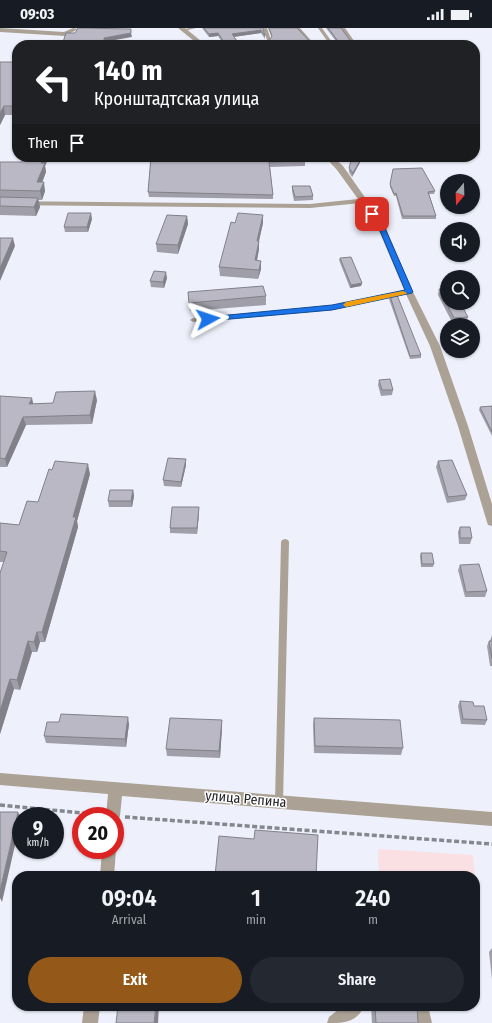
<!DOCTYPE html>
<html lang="en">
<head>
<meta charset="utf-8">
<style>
	:root { --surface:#171b24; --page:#242831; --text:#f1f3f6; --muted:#9ea1a6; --accent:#945918 }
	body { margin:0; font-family:"Fira Sans Condensed",sans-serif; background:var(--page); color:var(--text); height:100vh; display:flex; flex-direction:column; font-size:15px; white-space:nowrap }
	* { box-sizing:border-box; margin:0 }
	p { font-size:13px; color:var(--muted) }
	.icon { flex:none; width:22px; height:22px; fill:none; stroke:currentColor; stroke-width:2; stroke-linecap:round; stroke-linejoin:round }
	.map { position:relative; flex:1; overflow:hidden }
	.drawer { position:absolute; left:12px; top:843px; width:468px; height:140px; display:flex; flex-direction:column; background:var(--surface); border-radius:16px; box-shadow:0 1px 3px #0004 }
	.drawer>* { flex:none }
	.top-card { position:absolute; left:12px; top:12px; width:468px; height:122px; border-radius:16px; box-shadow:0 1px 3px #0004; background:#202124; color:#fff; overflow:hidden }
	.needle { width:26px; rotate:199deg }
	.controls { position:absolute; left:440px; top:146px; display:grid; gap:8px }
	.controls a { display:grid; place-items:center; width:40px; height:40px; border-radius:50%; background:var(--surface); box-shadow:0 1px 3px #0004; font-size:20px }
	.speed { position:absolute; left:12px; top:779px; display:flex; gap:8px; font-size:20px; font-weight:700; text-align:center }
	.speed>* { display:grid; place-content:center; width:52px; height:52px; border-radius:50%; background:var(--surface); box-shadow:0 1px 3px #0004; line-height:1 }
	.speed small { font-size:10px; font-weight:400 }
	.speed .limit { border:6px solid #d22; background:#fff; color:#111 }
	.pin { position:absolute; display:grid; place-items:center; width:34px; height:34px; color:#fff; margin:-17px; border-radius:8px; box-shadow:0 2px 6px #0006 }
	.me { position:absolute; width:44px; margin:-22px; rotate:85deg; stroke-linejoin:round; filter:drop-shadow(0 0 3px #0008) }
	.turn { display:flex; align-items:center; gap:14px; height:84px; padding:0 16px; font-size:18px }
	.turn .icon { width:52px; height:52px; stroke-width:2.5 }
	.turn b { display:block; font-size:28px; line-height:34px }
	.then { display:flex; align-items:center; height:38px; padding:0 16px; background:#0003; gap:8px; font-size:15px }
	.eta { display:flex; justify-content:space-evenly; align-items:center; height:68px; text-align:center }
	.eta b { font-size:24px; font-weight:600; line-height:28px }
	.action { display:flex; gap:8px; margin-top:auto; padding:8px 16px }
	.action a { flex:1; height:46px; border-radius:24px; background:var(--accent); color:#fff; font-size:16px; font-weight:600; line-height:46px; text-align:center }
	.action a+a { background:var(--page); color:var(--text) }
	.status { display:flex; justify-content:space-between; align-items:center; height:28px; padding:0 20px; background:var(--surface); direction:ltr }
	.status svg { height:11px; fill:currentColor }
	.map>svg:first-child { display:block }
	.education { fill:#fae0e3 }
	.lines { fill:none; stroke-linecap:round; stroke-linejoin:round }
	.path { stroke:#85878f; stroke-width:3.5; stroke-dasharray:5 2.5; stroke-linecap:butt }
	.service { fill:#aba194; fill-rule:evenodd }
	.minor { fill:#aba194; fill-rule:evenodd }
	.wall { fill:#a09ea9 }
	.shaded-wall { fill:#828189 }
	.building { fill:#bab8c4; stroke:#828189 }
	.route { fill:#1a73e8; stroke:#114b97 }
	.slow { fill:#f59e0b }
	.labels { text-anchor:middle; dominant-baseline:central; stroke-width:3; stroke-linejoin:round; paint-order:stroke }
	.near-street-label { font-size:14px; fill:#24252a; stroke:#fff }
</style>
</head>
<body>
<div class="status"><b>09:03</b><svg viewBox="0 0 49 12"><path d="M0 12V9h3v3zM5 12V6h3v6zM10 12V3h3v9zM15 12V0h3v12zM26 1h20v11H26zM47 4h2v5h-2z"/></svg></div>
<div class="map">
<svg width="492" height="995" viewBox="0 0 492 995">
	<rect width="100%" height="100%" fill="#eef1fc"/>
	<polygon class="education" points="378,821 473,827 478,877 475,876 475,848 379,848"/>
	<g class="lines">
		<g class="path">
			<polyline points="0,777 102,787"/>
			<polyline points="125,789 492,816"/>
		</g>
		<g class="service">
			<polygon points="189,0 196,0 184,3 182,2"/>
			<polygon points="263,0 267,0 271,12 267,17 263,17 267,12"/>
			<polygon points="296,0 300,0 315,17 311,17"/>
			<polygon points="318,0 322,0 334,17 330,17"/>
			<polygon points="341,0 345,0 357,17 353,17"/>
			<polygon points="409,262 411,263 411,265 332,282 193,294 190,292 193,290 332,278"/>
			<polygon points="285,511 288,512 289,514 283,774 282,777 279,778 276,777 275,774 281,514 282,512"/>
		</g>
		<g class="minor">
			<polygon points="0,0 64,4 73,0 78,1 65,8 0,4"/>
			<polygon points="178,0 185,0 206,17 199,17"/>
			<polygon points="325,129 333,129 343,138 385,198 413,264 440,318 468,398 492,476 492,498 488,497 487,494 458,398 430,318 405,264 377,198 361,175 310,180 0,177 0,173 310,176 358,171 337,142"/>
			<polygon points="0,745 492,784 492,798 122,768 120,788 118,793 115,794 115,788 106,788 108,766 0,757"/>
			<polygon points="115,819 116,822 114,848 100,848 102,822 115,822"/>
			<polygon points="84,978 100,978 98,995 82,995"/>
			<path d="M343 978H364C357 995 343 995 327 995L329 989Z"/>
			<polygon points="412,978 428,978 432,995 416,995"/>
		</g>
	</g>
	<g class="wall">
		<polygon points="202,0 263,0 265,8 265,11 261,5 234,9 240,17 224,17 218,8 209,9"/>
		<polygon points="268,0 297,0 313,17 270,17 269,13 272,10"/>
		<polygon points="326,0 341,0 352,15 352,17 339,17"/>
		<polygon points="0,34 17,34 17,87 5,87 0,97"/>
		<polygon points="25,129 49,129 45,138 46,144 42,154 45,163 42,172 38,172 40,179 36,188 0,187 0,134 22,134"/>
		<polygon points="151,129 305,133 305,138 270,139 273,167 273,171 149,169 148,164"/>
		<polygon points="363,129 352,149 349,144 349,140"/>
		<polygon points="393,141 435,163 434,166 429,166 436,188 436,191 402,191 396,168 394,168 390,159"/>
		<polygon points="292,158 313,168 313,172 294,173 292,163"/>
		<polygon points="187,188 188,196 178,226 157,224 156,216"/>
		<polygon points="92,191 88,204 65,204 64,199"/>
		<polygon points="263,195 259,213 259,221 257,233 261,233 261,241 258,251 220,248 219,239"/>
		<polygon points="340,230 362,255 361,258 350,260 339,232"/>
		<polygon points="167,250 164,260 151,259 150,253"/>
		<polygon points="439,261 468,289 466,294 453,296 438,267"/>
		<polygon points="188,264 266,268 266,277 190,283"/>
		<polygon points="390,268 421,327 421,330 410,331 389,271"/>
		<polygon points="379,352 393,362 392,367 381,368 378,357"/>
		<polygon points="0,368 33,376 53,375 97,372 92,396 26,397 7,439 0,439"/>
		<polygon points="492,378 492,408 479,382 480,379"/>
		<polygon points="438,433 467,467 465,472 447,475 436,439"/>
		<polygon points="186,437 181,459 164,458 163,452"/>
		<polygon points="90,446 77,493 78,499 45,614 40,614 37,624 32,624 20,662 14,661 0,706 0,545 4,534 0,534 0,495 19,497 38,474"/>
		<polygon points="133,462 134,468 132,479 109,479 108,473"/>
		<polygon points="199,485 197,506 170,505 170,500"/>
		<polygon points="460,499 472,510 470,516 459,516 458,504"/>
		<polygon points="421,525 434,536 433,539 421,539 420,528"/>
		<polygon points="460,537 487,563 485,569 465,569 458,542"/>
		<polygon points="492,607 492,638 490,638 487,618 489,613 490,613"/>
		<polygon points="460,673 474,678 487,692 485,697 461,696 458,678"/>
		<polygon points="314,690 403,720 401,727 314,725 313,697"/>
		<polygon points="222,692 222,700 220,730 167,728 166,721"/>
		<polygon points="129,696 126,719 46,715 44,708"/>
		<polygon points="17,914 17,934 14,930"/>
		<polygon points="492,920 492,951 489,924"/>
		<polygon points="371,978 417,978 418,995 372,995"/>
	</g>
	<g class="shaded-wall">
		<polygon points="261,2 261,5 232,9 232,6"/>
		<polygon points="131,5 132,9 104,14 104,10"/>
		<polygon points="218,5 218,8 209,9 209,6"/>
		<polygon points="352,15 352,17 341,17"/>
		<polygon points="4,78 5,87 0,97 0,85"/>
		<polygon points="43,129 49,129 45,138 46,144 39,163 37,154 41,135"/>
		<polygon points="362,129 363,129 352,149 353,145"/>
		<polygon points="44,154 45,163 42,172 40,163"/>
		<polygon points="38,170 40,179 36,188 34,179"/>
		<polygon points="91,185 92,191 88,204 87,199"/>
		<polygon points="263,187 263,195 257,221 257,213"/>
		<polygon points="187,188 188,196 178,226 178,217"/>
		<polygon points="13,210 15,218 0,253 0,240"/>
		<polygon points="259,213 259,221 255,241 255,232"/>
		<polygon points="261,233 261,241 258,251 259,242"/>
		<polygon points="166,244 167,250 164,260 163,254"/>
		<polygon points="362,255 361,258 350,260 351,257"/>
		<polygon points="95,363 97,372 92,396 90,387"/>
		<polygon points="32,370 34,379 29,376"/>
		<polygon points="23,389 26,397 7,439 5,431"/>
		<polygon points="186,431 186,437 181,459 181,454"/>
		<polygon points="88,436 90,446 77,493 78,499 45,614 42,604 73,489"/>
		<polygon points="133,462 134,468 132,479 131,473"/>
		<polygon points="199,479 199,485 197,506 197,500"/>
		<polygon points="37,604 40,614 37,624 34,614"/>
		<polygon points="28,613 32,624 20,662 17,652"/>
		<polygon points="10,651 14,661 0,706 0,683"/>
		<polygon points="128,689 129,696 126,719 125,711"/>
		<polygon points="222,692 222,700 220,730 219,723"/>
		<polygon points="18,784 21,791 2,874 0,870 0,863"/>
		<polygon points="156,978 159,978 158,995 154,995"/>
	</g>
	<g class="building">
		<polygon points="78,0 131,1 131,5 104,10 104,15 179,17 62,17 66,5 75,5"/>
		<polygon points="204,0 263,0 265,8 261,2 232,6 240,17 226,17 218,5 209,6"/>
		<polygon points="269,0 297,0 313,17 273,17 269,13 272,8"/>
		<polygon points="328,0 341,0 352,15 341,17"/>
		<polygon points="0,34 17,34 17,78 4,78 0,85"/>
		<polygon points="25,129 43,129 41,135 45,135 37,154 44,154 40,163 0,162 0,134 22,134"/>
		<polygon points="151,129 301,129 305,133 269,134 273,167 148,164"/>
		<polygon points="352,129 362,129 353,145 349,140"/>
		<polygon points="422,140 435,163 428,164 436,188 403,188 396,165 394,166 390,156 393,141"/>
		<polygon points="292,158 310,158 313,168 295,169"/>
		<polygon points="0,169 38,170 34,179 0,178"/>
		<polygon points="68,185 91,185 87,199 64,199"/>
		<polygon points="238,185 263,187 257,213 259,213 255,232 261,233 259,242 219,239 231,194 235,195"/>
		<polygon points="167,187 187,188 178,217 156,216"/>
		<polygon points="0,210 13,210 0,240"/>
		<polygon points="351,229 362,255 351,257 340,230"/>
		<polygon points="154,243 166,244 163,254 150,253"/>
		<polygon points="263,258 266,268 189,275 188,264"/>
		<polygon points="439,261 447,261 447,275 460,275 468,289 454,290"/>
		<polygon points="397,267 421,327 410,328 390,268"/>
		<polygon points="390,351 393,362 382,362 379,352"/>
		<polygon points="95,363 90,387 23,389 5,431 0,430 0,368 32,370 29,376 53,375 56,364"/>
		<polygon points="492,378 492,404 480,379"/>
		<polygon points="168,430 186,431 181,454 163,452"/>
		<polygon points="452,432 467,467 448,469 438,433"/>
		<polygon points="55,433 88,436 73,489 76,489 42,604 37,604 34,614 28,613 17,652 10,651 0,683 0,545 7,524 0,523 0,495 19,497 27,473 38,474 49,441 52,442"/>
		<polygon points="110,462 133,462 131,473 108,473"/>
		<polygon points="172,479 199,479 197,500 170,500"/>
		<polygon points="460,499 470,499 472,510 460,510"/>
		<polygon points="421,525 432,525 434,536 422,536"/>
		<polygon points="479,536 487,563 466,564 460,537"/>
		<polygon points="489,613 492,613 492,631"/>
		<polygon points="460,673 473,674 474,678 484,678 487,692 463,691"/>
		<polygon points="61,686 128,689 125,711 44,708 47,694 59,694"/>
		<polygon points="170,690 222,692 219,723 166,721"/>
		<polygon points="314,690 400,692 403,720 315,718"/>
		<polygon points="0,784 18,784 0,863"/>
		<polygon points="255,802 318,807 316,848 215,848 219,808 254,811"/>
		<polygon points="17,914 17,930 14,930"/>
		<polygon points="118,978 156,978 154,995 116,995"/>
		<polygon points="375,978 417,978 418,995 376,995"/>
	</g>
	<polygon class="route" points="370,184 374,184 384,198 413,264 412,265 332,282 208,293 205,291 208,289 332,277 405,262 378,198 369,186"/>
	<polygon class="slow" points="403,263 407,265 406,266 346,279 343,277 346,274"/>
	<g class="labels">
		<g class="near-street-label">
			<text transform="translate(246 771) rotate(5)">улица Репина</text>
		</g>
	</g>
</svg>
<div class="controls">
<a><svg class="needle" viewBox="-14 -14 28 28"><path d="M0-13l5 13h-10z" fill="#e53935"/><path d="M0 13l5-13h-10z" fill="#9ea1a6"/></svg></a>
<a><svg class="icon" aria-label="sound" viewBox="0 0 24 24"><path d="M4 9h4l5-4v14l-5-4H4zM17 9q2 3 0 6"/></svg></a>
<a><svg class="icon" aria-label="search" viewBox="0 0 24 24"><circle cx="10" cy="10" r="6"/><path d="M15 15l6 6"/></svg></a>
<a><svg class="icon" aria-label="layers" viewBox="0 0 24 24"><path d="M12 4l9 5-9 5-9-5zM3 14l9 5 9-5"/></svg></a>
</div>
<div class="speed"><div>9<small>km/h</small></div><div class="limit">20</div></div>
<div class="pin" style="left:372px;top:186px;background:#d93025"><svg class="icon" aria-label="arrive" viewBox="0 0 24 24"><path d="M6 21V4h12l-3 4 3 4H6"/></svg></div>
<svg class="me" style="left:208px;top:291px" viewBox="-20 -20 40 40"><path d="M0-17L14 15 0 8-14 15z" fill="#1a73e8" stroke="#fff" stroke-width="4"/></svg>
<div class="top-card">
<div class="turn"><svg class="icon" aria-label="left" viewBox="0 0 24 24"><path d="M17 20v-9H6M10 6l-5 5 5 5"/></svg><div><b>140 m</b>Кронштадтская улица</div></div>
<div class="then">Then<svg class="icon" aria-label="arrive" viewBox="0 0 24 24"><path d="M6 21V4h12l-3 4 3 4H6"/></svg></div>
</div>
<section class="drawer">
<div class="eta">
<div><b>09:04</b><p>Arrival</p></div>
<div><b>1</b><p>min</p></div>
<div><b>240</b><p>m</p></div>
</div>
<div class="action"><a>Exit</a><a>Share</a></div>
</section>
</div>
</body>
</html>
